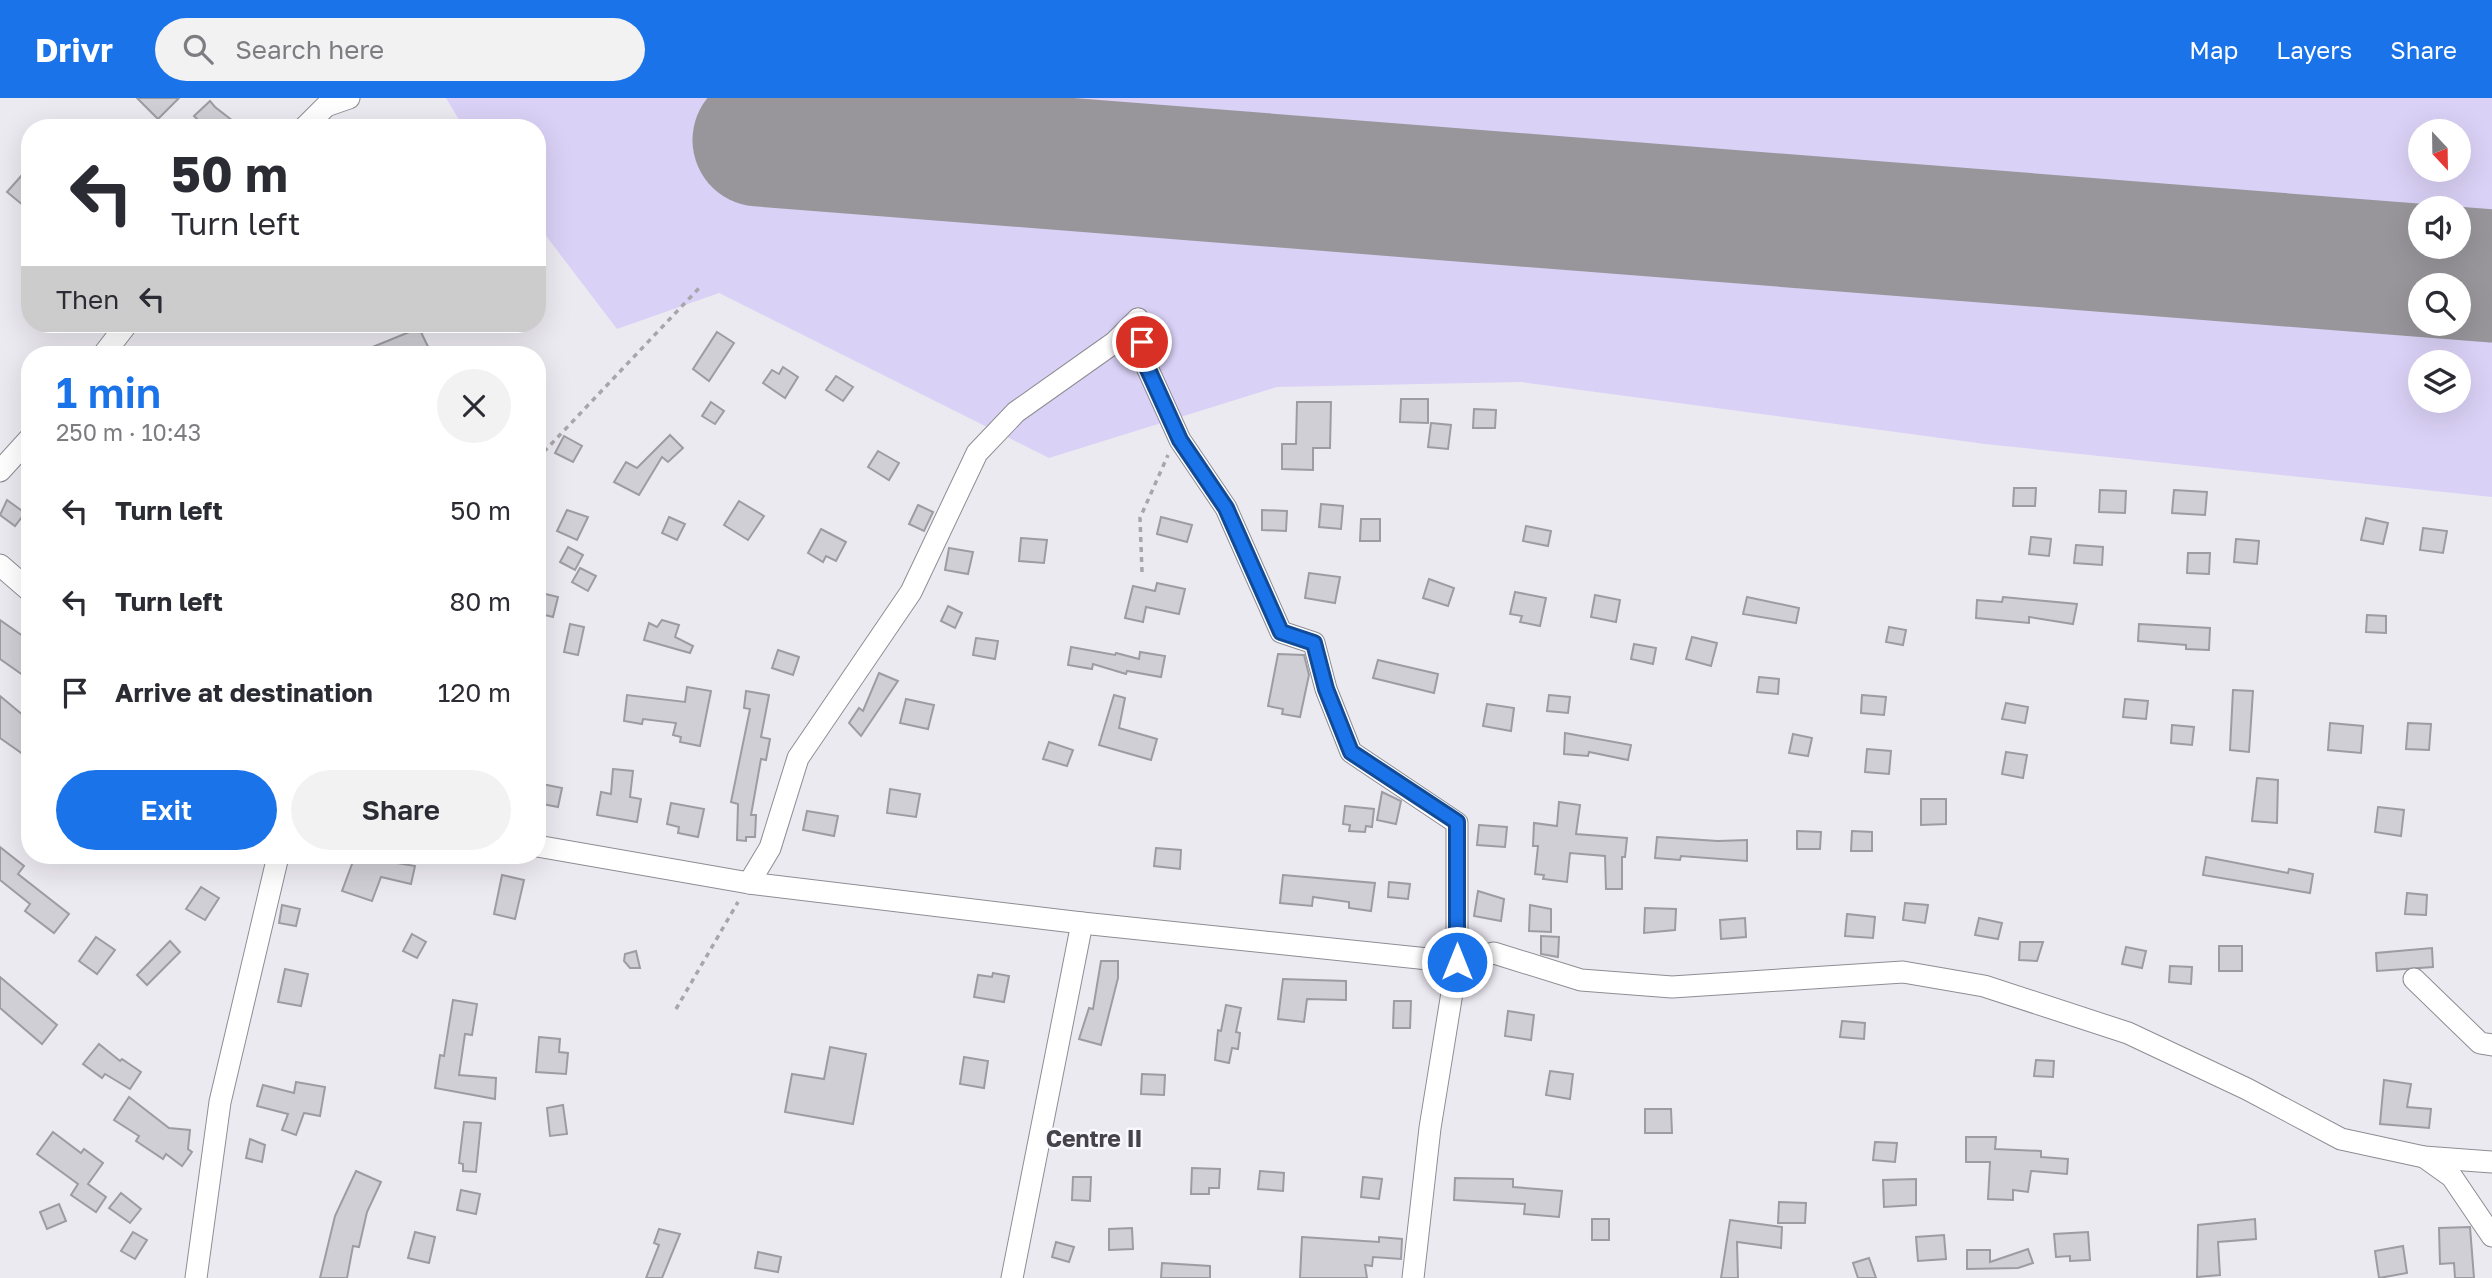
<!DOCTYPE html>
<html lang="en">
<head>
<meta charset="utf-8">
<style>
	:root { --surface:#fff; --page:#f2f2f3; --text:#2b2b33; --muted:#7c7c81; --accent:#1a73e8 }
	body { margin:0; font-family:"Golos Text",sans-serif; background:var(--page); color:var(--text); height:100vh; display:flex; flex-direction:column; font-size:26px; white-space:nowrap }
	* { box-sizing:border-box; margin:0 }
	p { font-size:23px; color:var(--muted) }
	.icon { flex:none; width:38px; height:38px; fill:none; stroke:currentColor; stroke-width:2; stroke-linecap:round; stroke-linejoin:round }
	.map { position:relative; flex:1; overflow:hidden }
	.panel { position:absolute; left:21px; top:248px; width:525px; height:518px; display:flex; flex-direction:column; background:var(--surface); border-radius:28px; box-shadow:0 7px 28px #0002 }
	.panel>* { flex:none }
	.top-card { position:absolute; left:21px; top:21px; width:525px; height:214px; border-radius:28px; box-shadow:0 7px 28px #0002; background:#fff; color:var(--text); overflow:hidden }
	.needle { width:46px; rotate:158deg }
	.fabs { position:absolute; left:2408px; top:21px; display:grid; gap:14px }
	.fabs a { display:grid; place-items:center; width:63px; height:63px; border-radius:50%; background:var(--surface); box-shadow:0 7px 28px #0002; font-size:35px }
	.pin { position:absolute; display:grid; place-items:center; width:60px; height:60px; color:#fff; margin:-30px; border:4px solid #fff; border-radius:50%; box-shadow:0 2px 7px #0007 }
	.me { position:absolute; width:77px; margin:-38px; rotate:0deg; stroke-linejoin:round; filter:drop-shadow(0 0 5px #0008) }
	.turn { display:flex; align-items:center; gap:24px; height:147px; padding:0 35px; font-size:32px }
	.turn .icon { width:91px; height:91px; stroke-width:2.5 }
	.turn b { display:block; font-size:49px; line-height:60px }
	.then { display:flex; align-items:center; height:66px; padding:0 35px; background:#0003; gap:14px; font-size:26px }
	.round { display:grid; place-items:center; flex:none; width:74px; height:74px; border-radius:37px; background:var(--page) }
	.head { display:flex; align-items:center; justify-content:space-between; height:119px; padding:0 35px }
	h1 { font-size:42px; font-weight:600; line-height:52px; color:var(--accent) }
	.button { display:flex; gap:14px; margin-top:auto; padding:14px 35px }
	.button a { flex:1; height:80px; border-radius:42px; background:var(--accent); color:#fff; font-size:28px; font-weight:600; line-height:80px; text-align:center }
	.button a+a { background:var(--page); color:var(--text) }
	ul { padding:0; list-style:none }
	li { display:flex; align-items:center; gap:21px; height:91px; padding:0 35px }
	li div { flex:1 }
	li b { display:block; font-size:26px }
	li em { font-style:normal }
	header { display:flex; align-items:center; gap:42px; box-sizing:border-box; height:98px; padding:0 35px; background:var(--accent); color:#fff }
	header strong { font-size:33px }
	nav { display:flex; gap:38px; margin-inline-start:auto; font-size:24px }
	.search { width:490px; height:63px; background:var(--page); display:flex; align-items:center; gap:18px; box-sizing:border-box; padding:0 24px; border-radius:38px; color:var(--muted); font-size:26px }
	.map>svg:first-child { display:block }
	.green { fill:#dad1f6; fill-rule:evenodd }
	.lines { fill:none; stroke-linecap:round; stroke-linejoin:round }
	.runway { stroke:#98969b; stroke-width:133 }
	.building { fill:#d0cfd5; stroke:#9d9ca2; stroke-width:2 }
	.minor-casing { stroke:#8e8d93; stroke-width:23 }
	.path { stroke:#a7a6ab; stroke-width:3.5; stroke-dasharray:5 5; stroke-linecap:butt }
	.minor { stroke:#fff; stroke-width:21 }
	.route-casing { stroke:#114b97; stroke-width:18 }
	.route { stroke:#1a73e8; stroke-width:12 }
	.labels { text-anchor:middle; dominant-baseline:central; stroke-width:5; stroke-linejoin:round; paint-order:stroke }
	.neighbourhood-label { font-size:23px; font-weight:bold; fill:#46444a; stroke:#f9f8fe }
</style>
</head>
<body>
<header>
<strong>Drivr</strong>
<div class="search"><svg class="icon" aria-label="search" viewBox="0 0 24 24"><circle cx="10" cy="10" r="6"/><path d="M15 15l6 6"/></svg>Search here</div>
<nav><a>Map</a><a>Layers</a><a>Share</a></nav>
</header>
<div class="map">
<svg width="2492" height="1180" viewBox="0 0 2492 1180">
	<rect width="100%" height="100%" fill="#eceaf1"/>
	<path class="green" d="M446 0H2492V399L1985 346 1521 284 1277 289 1049 360 719 195 617 231 537 126V30H464ZM2420 33H2459V72H2420ZM2420 110H2459V149H2420ZM2420 187H2459V226H2420ZM2420 264H2459V303H2420Z"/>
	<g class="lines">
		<polyline class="runway" points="759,42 2492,178"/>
	</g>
	<g class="building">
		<polygon points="137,0 179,0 158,21"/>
		<polygon points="210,3 215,9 242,30 206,30 194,18"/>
		<polygon points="30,68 30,113 7,94"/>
		<polygon points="419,230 432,257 353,257"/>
		<polygon points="717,234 734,245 709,283 693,271"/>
		<polygon points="783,269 798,279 785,300 763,285 772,272 779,276"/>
		<polygon points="836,278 853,289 843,303 826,292"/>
		<polygon points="1401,301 1428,301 1428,325 1400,324"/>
		<polygon points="711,304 724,313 715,326 702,318"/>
		<polygon points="1297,304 1331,304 1330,350 1313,350 1313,372 1282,371 1282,346 1296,346"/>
		<polygon points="1474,311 1496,312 1495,330 1473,330"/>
		<polygon points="1431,325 1451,327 1448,351 1428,349"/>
		<polygon points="670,337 683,350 668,364 662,359 639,397 614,384 626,364 637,370"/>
		<polygon points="564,338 582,348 573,364 555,355"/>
		<polygon points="878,353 899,365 889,382 868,369"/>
		<polygon points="2014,390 2036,390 2035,408 2013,408"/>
		<polygon points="2100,392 2126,393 2125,415 2099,414"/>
		<polygon points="2174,392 2207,394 2205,417 2172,415"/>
		<polygon points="7,402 25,415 15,428 0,417"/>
		<polygon points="739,403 764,418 748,442 724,427"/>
		<polygon points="1321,406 1343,408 1341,431 1319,429"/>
		<polygon points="918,407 933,414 924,433 909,426"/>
		<polygon points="567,412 588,419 577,442 557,433"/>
		<polygon points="1262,412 1287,413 1286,433 1262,432"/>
		<polygon points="669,419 685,426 677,442 662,435"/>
		<polygon points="1161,419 1192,427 1187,444 1157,436"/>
		<polygon points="2366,420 2388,425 2383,446 2361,442"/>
		<polygon points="1361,421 1380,421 1380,443 1360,443"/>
		<polygon points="1526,428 1551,433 1548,448 1523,443"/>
		<polygon points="2423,430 2447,433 2443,455 2420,452"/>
		<polygon points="821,431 846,444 836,463 826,458 823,464 808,455"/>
		<polygon points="2031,439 2051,441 2049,458 2029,456"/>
		<polygon points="1021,440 1047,442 1044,465 1019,463"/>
		<polygon points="2236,441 2259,443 2257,466 2234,464"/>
		<polygon points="2076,447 2103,449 2102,467 2074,465"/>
		<polygon points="568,449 583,457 575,472 560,464"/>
		<polygon points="949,450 973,454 968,476 945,472"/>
		<polygon points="2188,455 2210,455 2209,476 2187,475"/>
		<polygon points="580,470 596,478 588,493 572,484"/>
		<polygon points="1309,475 1340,479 1335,505 1305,500"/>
		<polygon points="1429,481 1454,490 1448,508 1423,500"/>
		<polygon points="1157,485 1185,491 1179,516 1146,509 1143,524 1125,520 1133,488 1155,493"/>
		<polygon points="537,494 558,499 553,519 537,515"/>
		<polygon points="1515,494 1546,500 1540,528 1520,524 1522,518 1510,516"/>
		<polygon points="1595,497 1620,502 1616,524 1591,519"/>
		<polygon points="1747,499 1799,510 1796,525 1743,516"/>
		<polygon points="2003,499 2077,506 2073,526 2029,519 2029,525 1976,520 1977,502 2002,504"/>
		<polygon points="948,508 962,515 955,530 941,523"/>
		<polygon points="2367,517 2386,518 2386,535 2366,534"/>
		<polygon points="0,522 30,543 30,582 0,561"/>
		<polygon points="662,522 679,527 675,539 693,548 690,555 644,542 649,525 657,529"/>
		<polygon points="570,526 584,529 578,557 564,554"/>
		<polygon points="2139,526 2210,530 2209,552 2186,551 2186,547 2138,543"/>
		<polygon points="1889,529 1906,532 1903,547 1886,544"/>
		<polygon points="1692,539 1717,545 1711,568 1686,561"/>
		<polygon points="976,540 998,543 995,561 973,557"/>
		<polygon points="1634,546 1656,550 1653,566 1631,561"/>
		<polygon points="1071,549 1115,557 1116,555 1139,561 1140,554 1165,558 1161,579 1127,573 1126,576 1093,566 1092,571 1068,567"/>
		<polygon points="778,552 799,559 793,577 772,570"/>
		<polygon points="1278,556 1304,557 1309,577 1300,619 1282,616 1283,611 1268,608"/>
		<polygon points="1378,562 1438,576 1434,595 1373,580"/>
		<polygon points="879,575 898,583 861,638 849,625 859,610 863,613"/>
		<polygon points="1759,579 1779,581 1778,596 1757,594"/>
		<polygon points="687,589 711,593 700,648 680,644 681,639 673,637 676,625 643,621 642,626 624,623 627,597 685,604"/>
		<polygon points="2233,592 2253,593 2249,654 2230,652"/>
		<polygon points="746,593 769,597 761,639 770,641 766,662 761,661 751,717 756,717 755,739 746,739 746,743 737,742 738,706 731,704 750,611 744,610"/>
		<polygon points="1114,597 1125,600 1119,630 1157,641 1151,662 1099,647"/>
		<polygon points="1549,597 1570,599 1568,615 1547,613"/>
		<polygon points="1862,597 1886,599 1884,617 1861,615"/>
		<polygon points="0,598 30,623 30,661 0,640"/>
		<polygon points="906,601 934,607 928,631 900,625"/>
		<polygon points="2125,601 2148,603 2146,621 2123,619"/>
		<polygon points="2006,605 2028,609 2025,625 2002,621"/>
		<polygon points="1487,606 1514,610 1511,633 1483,628"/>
		<polygon points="2330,625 2363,628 2361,655 2328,652"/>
		<polygon points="2408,625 2431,626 2429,652 2406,651"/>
		<polygon points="2172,627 2194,629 2192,647 2171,645"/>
		<polygon points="1565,635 1631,647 1628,662 1589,654 1588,658 1564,656"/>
		<polygon points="1793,636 1812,640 1808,658 1789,655"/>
		<polygon points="1049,644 1073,652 1067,668 1043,661"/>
		<polygon points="1867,651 1891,653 1889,676 1865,674"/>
		<polygon points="2006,654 2027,657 2023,680 2002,676"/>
		<polygon points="613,671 633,673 630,699 641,701 637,724 597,717 601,694 611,696"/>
		<polygon points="2257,680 2278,682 2277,725 2252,723"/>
		<polygon points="537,685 562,690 558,709 537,705"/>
		<polygon points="890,691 920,696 916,719 887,715"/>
		<polygon points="1382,694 1401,703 1396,726 1377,722"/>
		<polygon points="1921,701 1946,701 1946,726 1921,727"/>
		<polygon points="1559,704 1580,707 1576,736 1627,740 1625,759 1622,759 1622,791 1606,791 1605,758 1570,755 1567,784 1543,781 1544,777 1535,776 1538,748 1533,748 1534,725 1557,728"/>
		<polygon points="671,705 704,711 698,739 678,735 679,729 667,726"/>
		<polygon points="1345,708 1374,711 1372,729 1366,728 1365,734 1349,733 1350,727 1343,726"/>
		<polygon points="2378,709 2404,712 2401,738 2375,734"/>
		<polygon points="807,713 838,718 834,738 803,732"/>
		<polygon points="1479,727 1507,729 1505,749 1477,747"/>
		<polygon points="1797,733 1821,734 1820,751 1797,751"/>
		<polygon points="1852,733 1872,734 1872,753 1851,753"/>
		<polygon points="1657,739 1718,743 1747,742 1747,763 1681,758 1680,762 1655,760"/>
		<polygon points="0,749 24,768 18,776 69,816 54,835 25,813 30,806 0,782"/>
		<polygon points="1156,750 1181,752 1180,771 1154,768"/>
		<polygon points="355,758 415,768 411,786 381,779 372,803 342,793"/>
		<polygon points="2206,759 2288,775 2289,771 2313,776 2310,795 2203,777"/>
		<polygon points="502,777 524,782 515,821 494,816"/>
		<polygon points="1283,777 1375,785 1371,813 1349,810 1349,804 1313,799 1312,808 1280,805"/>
		<polygon points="1389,784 1410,786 1408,801 1388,799"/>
		<polygon points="201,789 219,800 205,822 186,811"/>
		<polygon points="1478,793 1504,801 1501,823 1474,818"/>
		<polygon points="2407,795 2427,797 2426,817 2405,816"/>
		<polygon points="1905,805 1928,807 1925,825 1903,822"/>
		<polygon points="282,807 300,811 296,828 279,825"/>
		<polygon points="1530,807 1551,811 1551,834 1529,833"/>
		<polygon points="1645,810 1676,811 1675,832 1644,835"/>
		<polygon points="1847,816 1875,819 1873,840 1845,838"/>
		<polygon points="1745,820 1746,839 1721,841 1720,822"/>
		<polygon points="1979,820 2002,825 1998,841 1975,837"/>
		<polygon points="412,836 426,844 417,860 403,853"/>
		<polygon points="1541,838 1559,839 1558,859 1541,856"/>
		<polygon points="96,839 115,852 97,876 79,863"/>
		<polygon points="170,843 180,854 147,887 137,877"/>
		<polygon points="2020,844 2043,844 2037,863 2019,862"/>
		<rect x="2219" y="848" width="23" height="25"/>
		<polygon points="2126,849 2146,853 2142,870 2122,866"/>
		<polygon points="2432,850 2433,869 2377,873 2376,855"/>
		<polygon points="636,853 640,870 630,870 624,863 625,856"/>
		<polygon points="1101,863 1118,863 1118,880 1101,947 1079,941 1089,910 1093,911"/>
		<polygon points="2170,868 2192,869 2191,886 2169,884"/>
		<polygon points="285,871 308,876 301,908 278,904"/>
		<polygon points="993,875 1009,878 1004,904 974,899 978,877 992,879"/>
		<polygon points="0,879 57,927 42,946 0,910"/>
		<polygon points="1283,881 1346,883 1346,902 1307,901 1304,924 1278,921"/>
		<polygon points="453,902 477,906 472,937 465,936 459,977 496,980 495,1001 435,990 440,957 444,958"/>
		<polygon points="1394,903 1411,903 1410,930 1393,930"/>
		<polygon points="1226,907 1241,910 1236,934 1240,935 1238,951 1232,950 1229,965 1215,962 1218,932 1221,933"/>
		<polygon points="1508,913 1534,917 1531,942 1505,938"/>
		<polygon points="1842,923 1865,925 1864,941 1840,939"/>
		<polygon points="539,939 560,941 559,954 568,955 566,976 536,974"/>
		<polygon points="99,946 120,963 122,961 141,974 130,991 105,976 102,980 83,966"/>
		<polygon points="830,949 866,956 853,1026 785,1014 792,976 824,981"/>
		<polygon points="964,959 988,963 984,990 960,986"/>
		<polygon points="2036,962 2054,963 2053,979 2034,978"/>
		<polygon points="1550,973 1573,976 1570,1001 1546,997"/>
		<polygon points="1142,976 1165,977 1164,997 1141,996"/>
		<polygon points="2384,982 2411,986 2407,1009 2431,1011 2429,1030 2380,1026"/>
		<polygon points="296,984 325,989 320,1018 304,1015 296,1037 282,1032 288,1016 257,1008 263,987 294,995"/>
		<polygon points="129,999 169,1030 190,1032 188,1051 192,1054 182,1068 166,1056 163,1061 136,1043 139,1038 114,1022"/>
		<polygon points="563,1007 567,1036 550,1038 547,1010"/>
		<polygon points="1645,1011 1671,1011 1672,1035 1645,1035"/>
		<polygon points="464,1024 481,1025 476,1074 463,1073 463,1066 459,1065"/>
		<polygon points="53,1034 81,1055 84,1051 103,1065 88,1086 106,1099 96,1114 71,1097 78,1086 37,1056"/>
		<polygon points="1966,1039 1996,1039 1995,1051 2041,1053 2041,1059 2068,1061 2067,1076 2031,1073 2028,1094 2013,1092 2013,1102 1988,1101 1990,1064 1966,1064"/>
		<polygon points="250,1041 265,1047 262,1064 246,1060"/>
		<polygon points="1875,1044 1897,1045 1895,1064 1873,1062"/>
		<polygon points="1192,1070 1220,1071 1219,1090 1209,1090 1209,1096 1191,1096"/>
		<polygon points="356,1073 381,1084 367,1114 359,1149 353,1148 347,1180 320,1180 335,1118"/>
		<polygon points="1260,1073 1284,1075 1283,1093 1258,1091"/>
		<polygon points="1073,1079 1091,1079 1090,1103 1072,1102"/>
		<polygon points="1363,1079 1382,1081 1379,1101 1361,1099"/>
		<polygon points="1455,1080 1513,1081 1513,1089 1562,1093 1559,1119 1524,1116 1525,1106 1454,1102"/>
		<polygon points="1916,1081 1916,1107 1884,1109 1883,1082"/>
		<polygon points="461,1092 480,1096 476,1116 457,1112"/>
		<polygon points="121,1095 141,1111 130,1125 109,1110"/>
		<polygon points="1779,1104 1806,1105 1805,1125 1778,1125"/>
		<polygon points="59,1106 66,1123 47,1131 40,1114"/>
		<rect x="1592" y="1121" width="17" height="21"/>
		<polygon points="2255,1121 2256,1141 2218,1144 2220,1177 2197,1179 2198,1127"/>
		<polygon points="1730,1122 1782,1129 1781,1150 1737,1144 1738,1180 1721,1180"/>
		<polygon points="2470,1129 2474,1180 2455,1180 2454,1165 2440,1166 2439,1130"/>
		<polygon points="1132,1130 1133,1151 1109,1152 1109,1131"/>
		<polygon points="659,1131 680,1136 662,1180 646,1180 659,1147 654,1145"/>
		<polygon points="133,1134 147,1142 135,1161 121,1153"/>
		<polygon points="415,1134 435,1139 429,1165 408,1160"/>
		<polygon points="2088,1134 2090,1162 2070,1163 2070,1158 2056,1159 2054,1136"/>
		<polygon points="1944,1137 1946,1161 1918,1163 1916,1139"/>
		<polygon points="1302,1139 1379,1144 1379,1139 1402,1141 1401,1161 1373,1159 1372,1168 1365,1167 1367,1180 1300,1180"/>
		<polygon points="1056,1144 1074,1149 1069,1164 1052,1159"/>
		<polygon points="2403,1148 2407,1175 2379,1180 2375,1153"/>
		<polygon points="2028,1151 2033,1165 2018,1170 1967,1171 1967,1152 1990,1152 1990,1164"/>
		<polygon points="758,1154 781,1159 778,1174 755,1170"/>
		<polygon points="1869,1160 1876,1180 1858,1180 1853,1165"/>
		<polygon points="1162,1165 1210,1168 1210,1180 1161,1180"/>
	</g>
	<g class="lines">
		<g class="minor-casing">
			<g id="minor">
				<polyline points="304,30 326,8 349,0"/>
				<polyline points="1138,221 1146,267 1180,342 1226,410 1281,534 1314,545 1326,591 1351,654 1457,725 1457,864 1430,1030 1413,1180"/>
				<polyline points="103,257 127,226"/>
				<polyline points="0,373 30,340"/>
				<polyline points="0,467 30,493"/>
				<polyline points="537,748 749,785 1082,825 1457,864 1494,855 1581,882 1672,889 1903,874 1984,888 2128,935 2247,991 2341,1041 2424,1059 2492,1064"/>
				<polyline points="749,785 770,750 798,660 911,494 977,355 1016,314 1115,244 1138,221"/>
				<polyline points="2414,881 2480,945 2492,947"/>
				<polyline points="2424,1059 2452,1079 2492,1138"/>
				<polyline points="196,1180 220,1004 278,758"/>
				<polyline points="1012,1180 1082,825"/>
			</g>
		</g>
		<g class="path">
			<polyline points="537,361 702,187"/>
			<polyline points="1142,474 1140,420 1168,357"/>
			<polyline points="676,911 738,804"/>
		</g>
		<use href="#minor" class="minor"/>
	</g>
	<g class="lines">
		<g class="route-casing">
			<polyline id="route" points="1142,244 1146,267 1180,342 1226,410 1281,534 1314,545 1326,591 1351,654 1457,724 1457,864"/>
		</g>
		<use href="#route" class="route"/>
	</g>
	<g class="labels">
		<g class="neighbourhood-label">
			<text x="1094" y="1040">Centre II</text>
		</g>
	</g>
</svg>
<div class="fabs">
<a><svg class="needle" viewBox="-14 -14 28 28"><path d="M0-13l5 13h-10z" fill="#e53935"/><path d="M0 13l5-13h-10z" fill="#7c7c81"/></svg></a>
<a><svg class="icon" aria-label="sound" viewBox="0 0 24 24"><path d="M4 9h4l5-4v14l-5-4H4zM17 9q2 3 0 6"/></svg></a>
<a><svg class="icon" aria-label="search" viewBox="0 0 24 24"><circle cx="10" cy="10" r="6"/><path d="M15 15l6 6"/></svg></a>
<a><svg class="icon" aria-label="layers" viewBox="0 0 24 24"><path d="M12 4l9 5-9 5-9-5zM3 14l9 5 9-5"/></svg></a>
</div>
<div class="pin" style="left:1142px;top:244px;background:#d93025"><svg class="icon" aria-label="arrive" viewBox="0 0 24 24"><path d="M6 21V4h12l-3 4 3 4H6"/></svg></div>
<svg class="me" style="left:1457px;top:864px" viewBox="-20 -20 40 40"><circle r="17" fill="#1a73e8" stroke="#fff" stroke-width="3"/><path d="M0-11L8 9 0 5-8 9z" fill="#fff"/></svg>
<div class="top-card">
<div class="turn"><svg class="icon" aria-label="left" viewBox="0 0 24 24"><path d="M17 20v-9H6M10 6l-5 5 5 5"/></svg><div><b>50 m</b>Turn left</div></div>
<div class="then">Then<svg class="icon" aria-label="left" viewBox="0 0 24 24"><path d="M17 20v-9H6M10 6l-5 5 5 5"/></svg></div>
</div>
<section class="panel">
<div class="head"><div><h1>1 min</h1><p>250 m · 10:43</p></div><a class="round"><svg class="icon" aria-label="close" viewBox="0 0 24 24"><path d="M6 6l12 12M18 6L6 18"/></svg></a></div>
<ul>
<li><svg class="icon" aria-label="left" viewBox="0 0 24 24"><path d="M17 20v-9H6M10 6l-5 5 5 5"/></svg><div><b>Turn left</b></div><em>50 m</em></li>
<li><svg class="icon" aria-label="left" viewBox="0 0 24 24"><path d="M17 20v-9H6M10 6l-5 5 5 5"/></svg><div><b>Turn left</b></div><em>80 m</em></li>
<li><svg class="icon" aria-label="arrive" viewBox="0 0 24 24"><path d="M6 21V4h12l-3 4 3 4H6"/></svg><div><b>Arrive at destination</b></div><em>120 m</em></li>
</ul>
<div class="button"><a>Exit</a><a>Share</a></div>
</section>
</div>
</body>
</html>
